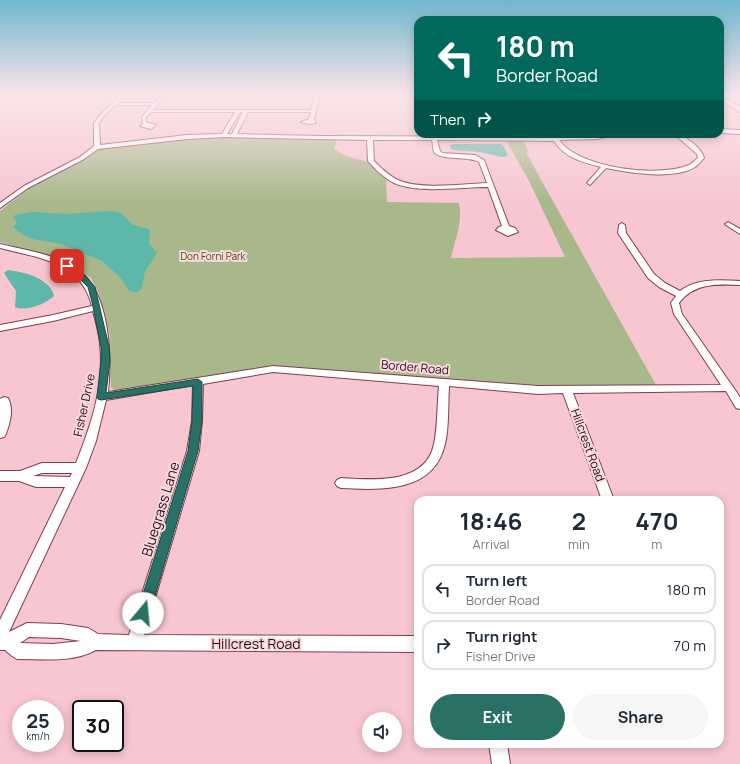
<!DOCTYPE html>
<html lang="en">
<head>
<meta charset="utf-8">
<style>
	:root { --surface:#fff; --page:#f6f6f7; --text:#1f2937; --muted:#747a83; --line:#e0e1e3; --accent:#297066 }
	body { margin:0; font-family:Manrope,sans-serif; background:var(--page); color:var(--text); height:100vh; display:flex; flex-direction:column; font-size:15px; white-space:nowrap }
	* { box-sizing:border-box; margin:0 }
	p { font-size:13px; color:var(--muted) }
	.icon { flex:none; width:22px; height:22px; fill:none; stroke:currentColor; stroke-width:2; stroke-linecap:round; stroke-linejoin:round }
	.map { position:relative; flex:1; overflow:hidden }
	.sheet { position:absolute; left:414px; top:496px; width:310px; height:252px; display:flex; flex-direction:column; background:var(--surface); border-radius:12px; box-shadow:0 2px 10px #0003 }
	.sheet>* { flex:none }
	.top-card { position:absolute; left:414px; top:16px; width:310px; height:122px; border-radius:12px; box-shadow:0 2px 10px #0003; background:#00695c; color:#fff; overflow:hidden }
	.buttons { position:absolute; left:362px; top:712px; display:grid; gap:8px }
	.buttons a { display:grid; place-items:center; width:40px; height:40px; border-radius:50%; background:var(--surface); box-shadow:0 2px 10px #0003; font-size:20px }
	.speed { position:absolute; left:12px; top:700px; display:flex; gap:8px; font-size:20px; font-weight:700; text-align:center }
	.speed>* { display:grid; place-content:center; width:52px; height:52px; border-radius:50%; background:var(--surface); box-shadow:0 2px 10px #0003; line-height:1 }
	.speed small { font-size:10px; font-weight:400 }
	.speed .limit { border:2px solid #111; border-radius:6px; background:#fff; color:#111 }
	.pin { position:absolute; display:grid; place-items:center; width:34px; height:34px; color:#fff; margin:-17px; border-radius:8px; box-shadow:0 2px 6px #0006 }
	.me { position:absolute; width:44px; margin:-22px; rotate:17deg; stroke-linejoin:round; filter:drop-shadow(0 0 3px #0008) }
	.turn { display:flex; align-items:center; gap:14px; height:84px; padding:0 16px; font-size:18px }
	.turn .icon { width:52px; height:52px; stroke-width:2.5 }
	.turn b { display:block; font-size:28px; line-height:34px }
	.then { display:flex; align-items:center; height:38px; padding:0 16px; background:#0003; gap:8px; font-size:15px }
	.eta { display:flex; justify-content:space-evenly; align-items:center; height:68px; text-align:center }
	.eta b { font-size:24px; font-weight:700; line-height:28px }
	.button { display:flex; gap:8px; margin-top:auto; padding:8px 16px }
	.button a { flex:1; height:46px; border-radius:24px; background:var(--accent); color:#fff; font-size:16px; font-weight:700; line-height:46px; text-align:center }
	.button a+a { background:var(--page); color:var(--text) }
	ul { padding:0; list-style:none }
	li { display:flex; align-items:center; gap:12px; height:50px; margin:0 8px 6px; padding:0 8px; border:2px solid var(--line); border-radius:12px }
	li div { flex:1 }
	li b { display:block; font-size:15px }
	li em { font-style:normal }
	.map>svg:first-child { display:block }
	.green { fill:#a8b88b }
	.water { fill:#5db8aa }
	.lines { fill:none; stroke-linecap:round; stroke-linejoin:round }
	.minor-casing { stroke:#813d51; stroke-width:2 }
	.major-casing { stroke:#813d51; stroke-width:2 }
	.minor { fill:#fff; fill-rule:evenodd }
	.major { fill:#fff; fill-rule:evenodd }
	.route { fill:#297066; stroke:#1b4942 }
	.labels { text-anchor:middle; dominant-baseline:central; stroke-width:4; stroke-linejoin:round; paint-order:stroke }
	.far-park-label { font-size:10px; fill:#42540c; stroke:#fad8e0 }
	.street-label { font-size:12px; fill:#280d15; stroke:#fad8e0 }
	.near-street-label { font-size:14px; fill:#280d15; stroke:#fad8e0 }
</style>
</head>
<body>
<div class="map">
<svg width="740" height="764" viewBox="0 0 740 764">
	<rect width="100%" height="100%" fill="#f7c6d1"/>
	<path class="green" d="M229 136 337 139 334 149 346 156 368 162 386 178 387 202 459 203C463 222 455 240 451 258L565 257 530 183 506 140H522L528 150 527 154 540 178 656 385 556 387 524 386 292 367 118 391 111 388 110 335 99 294 91 278 75 266 0 242V211L29 188 80 162 99 149 127 147 178 139Z"/>
	<g class="water">
		<polygon points="454,144 501,144 504,147 508,156 502,157 480,152 454,150 451,149 450,145"/>
		<path d="M110 211 121 213 133 225 149 229 150 231 149 243 157 253C154 260 148 265 145 272 142 280 146 298 128 290L121 278 102 261 61 244 32 239 23 235 13 227 17 222 13 217 15 215 33 212 67 214Z"/>
		<path d="M8 270C24 272 50 278 54 296 46 304 25 312 15 307L16 291 4 273Z"/>
	</g>
	<g class="lines">
		<g class="minor-casing">
			<g id="minor">
				<path d="M120 96H125L118 103H155L160 96H165L153 110H311L315 96H319L314 120 316 123 308 124 301 122 309 119 311 112H248L237 134 320 136 552 137 551 134H555L557 137 621 134 597 139 559 140C579 168 658 178 689 165 692 164 695 160 698 158L697 154 674 134C684 134 702 148 704 158 701 161 698 165 695 167 675 180 629 173 606 168L590 185 587 183 601 167C582 162 565 158 554 141L437 140 440 151 442 153 475 155 484 160 509 226 515 228 518 232 508 236 496 230 499 227 502 226 488 187C461 187 419 194 394 183 384 178 375 169 368 161L367 140 224 137 187 139 98 149 84 159 28 188 0 208V203L24 186 80 157 94 146V123L101 114ZM115 105H152L142 117 143 124 140 126 151 129 156 125 146 122V117L151 112H235L222 134 187 135 100 145 99 123 104 116ZM240 112H243L232 134H227ZM373 140H432C433 144 433 149 434 152 440 161 469 156 479 162L487 183C464 184 419 190 398 180 389 176 381 168 374 161Z"/>
				<polygon points="720,129 740,130 740,134 720,133"/>
				<polygon points="728,222 740,229 740,234 726,225 725,224"/>
				<path d="M622 223 625 225 626 233 654 274 665 283 680 291C697 278 720 280 740 281V285C717 284 694 283 679 303L682 314 740 397V409L736 408 726 391 573 393 614 500H602L563 393 538 394 449 386C448 403 449 429 445 444 434 493 381 490 341 488L337 486 335 483 337 480 341 478C373 480 426 485 434 444 438 425 437 404 439 386L273 372 203 384 202 421 199 451 144 635 418 636V652L96 650C72 663 44 659 17 659L12 656 5 650H0V620L65 487H36L19 481H0V471H20L42 463H76C91 425 105 385 100 344 99 333 96 322 93 311L53 321 0 331V325L53 315 92 306C81 261 38 258 0 248V244C25 250 54 254 76 268 110 290 112 356 108 392L273 366 538 386 721 385 674 314 671 303 676 296 659 287 648 278 618 233 619 225ZM193 385 192 421 187 451 129 635 98 634 88 628 61 624 27 623 9 632 86 468 96 441 106 400ZM42 473H72L70 477 33 476ZM29 637 61 638 81 641 53 644 20 643Z"/>
				<path d="M4 397 8 398C14 410 10 422 6 434L4 437 0 438V399Z"/>
				<polygon points="489,744 507,744 510,764 492,764"/>
			</g>
		</g>
		<g class="major-casing">
			<polygon id="major" points="720,96 723,96 740,107 740,112 720,100"/>
		</g>
		<use href="#minor" class="minor"/>
		<use href="#major" class="major"/>
	</g>
	<linearGradient id="sky" x2="0" y2="1"><stop stop-color="#70b6cf"/><stop offset="0.47" stop-color="#fbe5ea"/><stop offset="1" stop-color="#fbe5ea" stop-opacity="0"/></linearGradient>
	<rect width="740" height="203" fill="url(#sky)"/>
	<polygon class="route" points="67,263 82,272 95,287 109,347 110,360 106,393 198,379 202,382 202,421 198,451 150,613 148,618 143,620 139,618 137,613 188,451 192,421 193,386 101,400 98,399 97,397 101,360 101,347 92,302 88,287 76,275 65,267 65,264"/>
	<g class="labels">
		<g class="far-park-label">
			<text x="213" y="256">Don Forni Park</text>
		</g>
		<g class="street-label">
			<text transform="translate(415 367) rotate(5)">Border Road</text>
			<text transform="translate(84 405) rotate(-78)">Fisher Drive</text>
			<text transform="translate(588 445) rotate(70)">Hillcrest Road</text>
		</g>
		<g class="near-street-label">
			<text transform="translate(160 509) rotate(-73)">Bluegrass Lane</text>
			<text x="256" y="643">Hillcrest Road</text>
		</g>
	</g>
</svg>
<div class="buttons">
<a><svg class="icon" aria-label="sound" viewBox="0 0 24 24"><path d="M4 9h4l5-4v14l-5-4H4zM17 9q2 3 0 6"/></svg></a>
</div>
<div class="speed"><div>25<small>km/h</small></div><div class="limit">30</div></div>
<div class="pin" style="left:67px;top:266px;background:#d93025"><svg class="icon" aria-label="arrive" viewBox="0 0 24 24"><path d="M6 21V4h12l-3 4 3 4H6"/></svg></div>
<svg class="me" style="left:143px;top:613px" viewBox="-20 -20 40 40"><circle r="19" fill="#fff"/><path d="M0-13L10 11 0 6-10 11z" fill="#297066"/></svg>
<div class="top-card">
<div class="turn"><svg class="icon" aria-label="left" viewBox="0 0 24 24"><path d="M17 20v-9H6M10 6l-5 5 5 5"/></svg><div><b>180 m</b>Border Road</div></div>
<div class="then">Then<svg class="icon" aria-label="right" viewBox="0 0 24 24"><path d="M7 20v-9h11M14 6l5 5-5 5"/></svg></div>
</div>
<section class="sheet">
<div class="eta">
<div><b>18:46</b><p>Arrival</p></div>
<div><b>2</b><p>min</p></div>
<div><b>470</b><p>m</p></div>
</div>
<ul>
<li><svg class="icon" aria-label="left" viewBox="0 0 24 24"><path d="M17 20v-9H6M10 6l-5 5 5 5"/></svg><div><b>Turn left</b><p>Border Road</p></div><em>180 m</em></li>
<li><svg class="icon" aria-label="right" viewBox="0 0 24 24"><path d="M7 20v-9h11M14 6l5 5-5 5"/></svg><div><b>Turn right</b><p>Fisher Drive</p></div><em>70 m</em></li>
</ul>
<div class="button"><a>Exit</a><a>Share</a></div>
</section>
</div>
</body>
</html>
